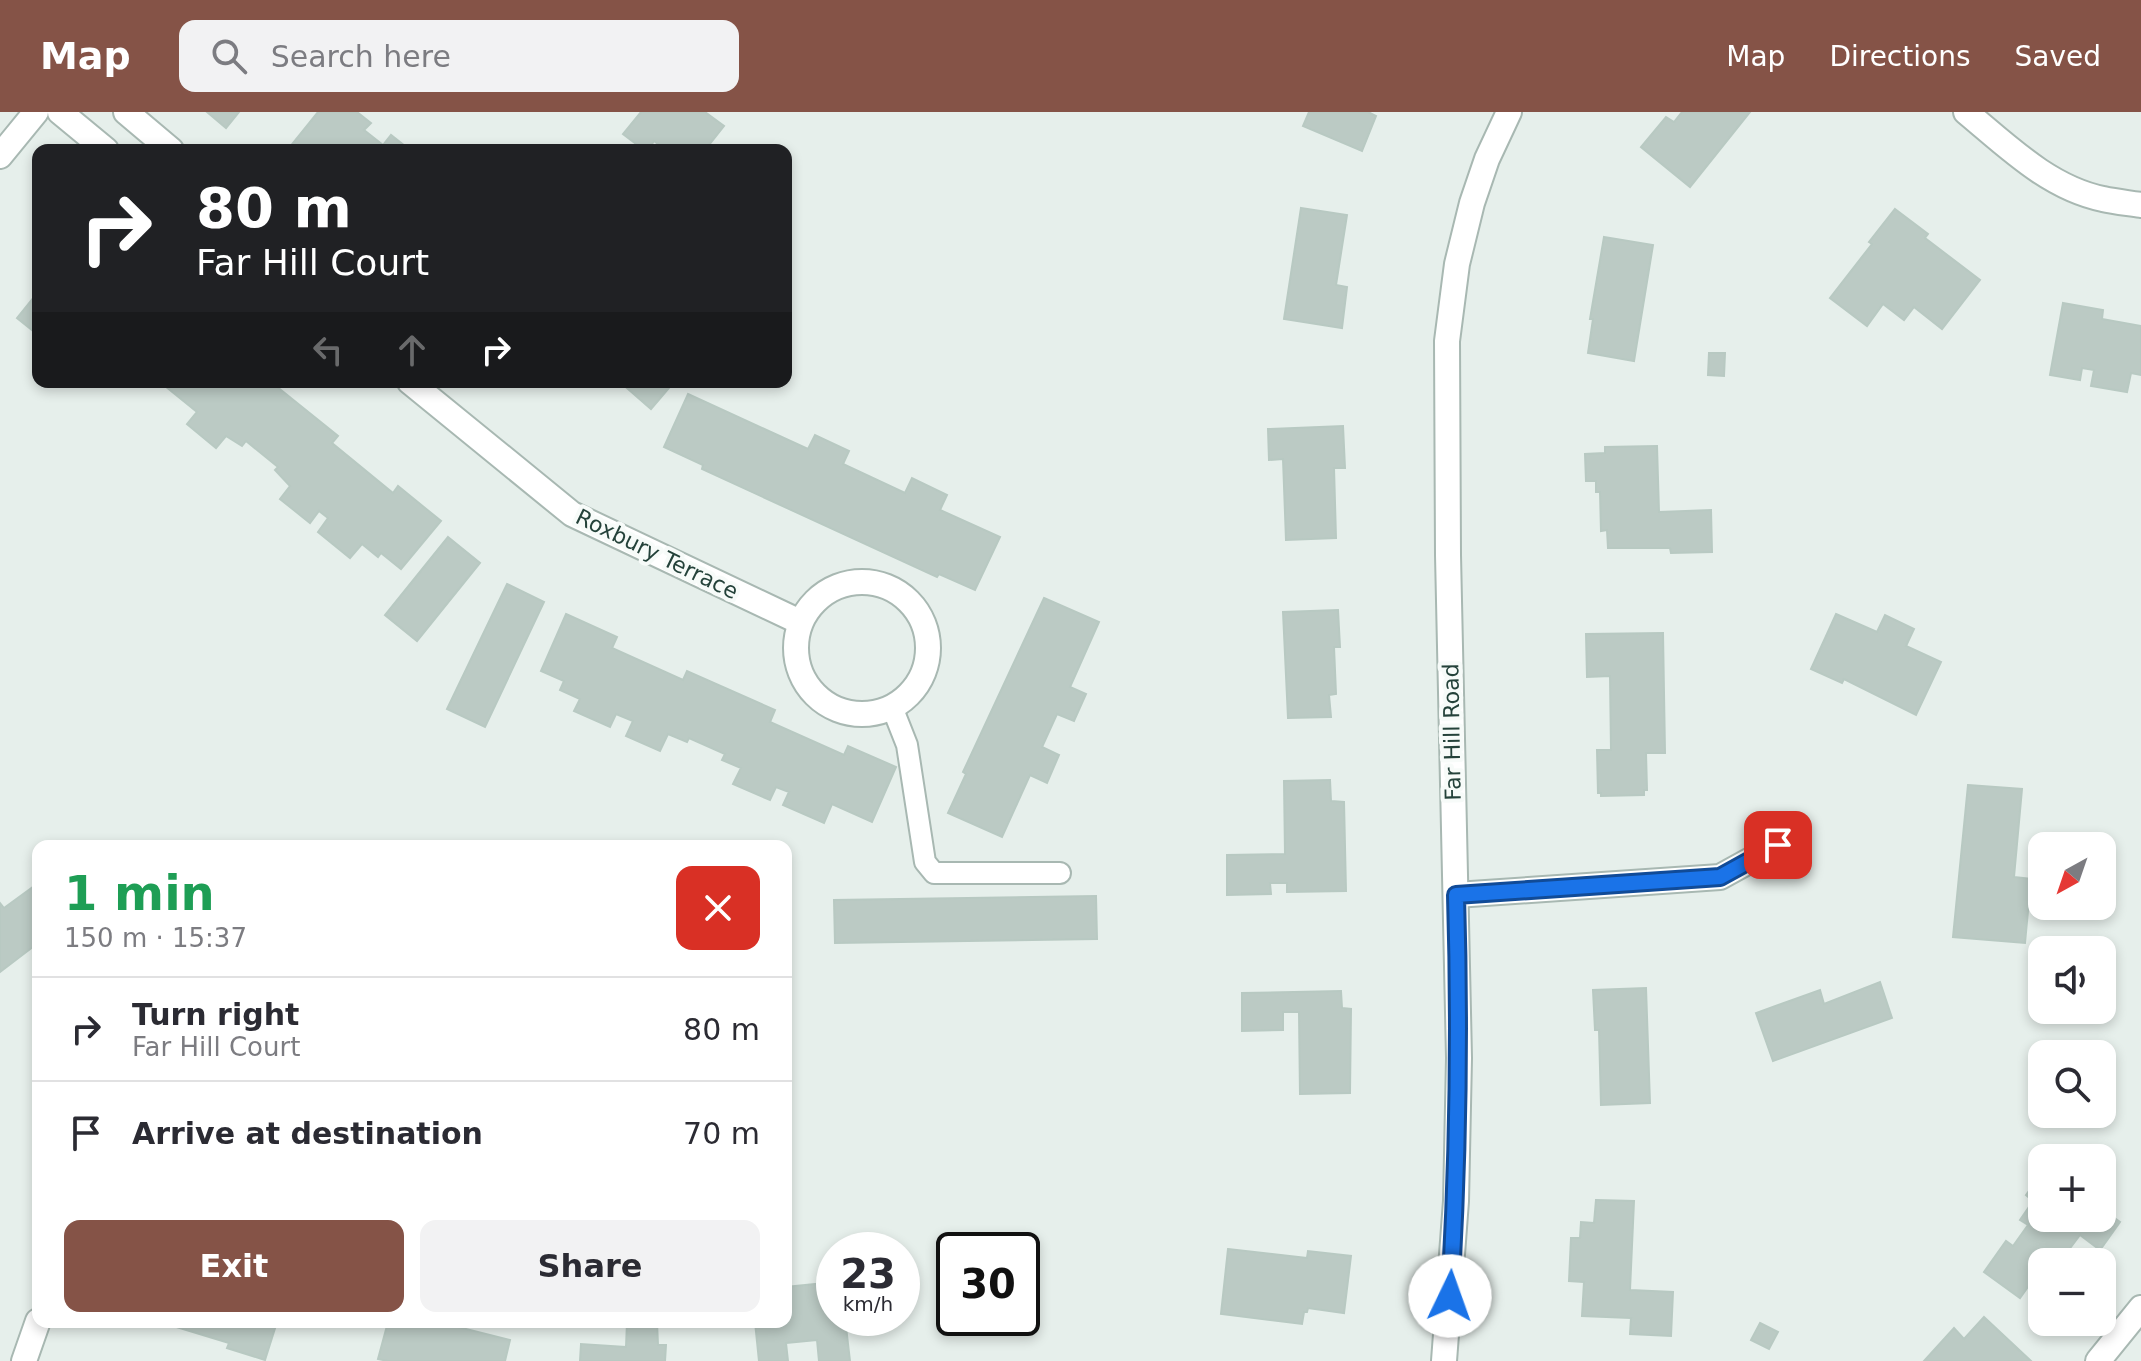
<!DOCTYPE html>
<html lang="en">
<head>
<meta charset="utf-8">
<style>
	:root { --surface:#fff; --page:#f2f2f3; --text:#2b2b33; --muted:#7c7c81; --line:#e1e1e2; --accent:#855347 }
	body { margin:0; font-family:"DejaVu Sans",sans-serif; background:var(--page); color:var(--text); height:100vh; display:flex; flex-direction:column; font-size:30px; white-space:nowrap }
	* { box-sizing:border-box; margin:0 }
	p { font-size:26px; color:var(--muted) }
	.icon { flex:none; width:44px; height:44px; fill:none; stroke:currentColor; stroke-width:2; stroke-linecap:round; stroke-linejoin:round }
	.map { position:relative; flex:1; overflow:hidden }
	.panel { position:absolute; left:32px; top:728px; width:760px; height:488px; display:flex; flex-direction:column; background:var(--surface); border-radius:16px; box-shadow:0 4px 12px #0003 }
	.panel>* { flex:none }
	.guide { position:absolute; left:32px; top:32px; width:760px; height:244px; border-radius:16px; box-shadow:0 4px 12px #0003; background:#202124; color:#fff; overflow:hidden }
	.needle { width:52px; rotate:220deg }
	.controls { position:absolute; left:2028px; top:720px; display:grid; gap:16px }
	.controls a { display:grid; place-items:center; width:88px; height:88px; border-radius:16px; background:var(--surface); box-shadow:0 4px 12px #0003; font-size:40px }
	.speed { position:absolute; left:816px; top:1120px; display:flex; gap:16px; font-size:40px; font-weight:700; text-align:center }
	.speed>* { display:grid; place-content:center; width:104px; height:104px; border-radius:50%; background:var(--surface); box-shadow:0 4px 12px #0003; line-height:1 }
	.speed small { font-size:20px; font-weight:400 }
	.speed .limit { border:4px solid #111; border-radius:12px; background:#fff; color:#111 }
	.pin { position:absolute; display:grid; place-items:center; width:68px; height:68px; color:#fff; margin:-34px; border-radius:16px; box-shadow:0 4px 12px #0006 }
	.me { position:absolute; width:88px; margin:-44px; rotate:3deg; stroke-linejoin:round; filter:drop-shadow(0 0 6px #0008) }
	.turn { display:flex; align-items:center; gap:28px; height:168px; padding:0 32px; font-size:36px }
	.turn .icon { width:104px; height:104px; stroke-width:2.5 }
	.turn b { display:block; font-size:56px; line-height:68px }
	.lanes { display:flex; align-items:center; height:76px; padding:0 32px; background:#0003; justify-content:center; gap:40px; direction:ltr }
	.lanes .off { opacity:.35 }
	.round { display:grid; place-items:center; flex:none; width:84px; height:84px; border-radius:16px; background:var(--page) }
	.summary { display:flex; align-items:center; justify-content:space-between; height:136px; padding:0 32px }
	h1 { font-size:48px; font-weight:800; line-height:60px; color:#1e9e55 }
	.action { display:flex; gap:16px; margin-top:auto; padding:16px 32px }
	.action a { flex:1; height:92px; border-radius:16px; background:var(--accent); color:#fff; font-size:32px; font-weight:800; line-height:92px; text-align:center }
	.action a+a { background:var(--page); color:var(--text) }
	ul { padding:0; list-style:none }
	li { display:flex; align-items:center; gap:24px; height:104px; padding:0 32px; border-top:2px solid var(--line) }
	li div { flex:1 }
	li b { display:block; font-size:30px }
	li em { font-style:normal }
	header { display:flex; align-items:center; gap:48px; box-sizing:border-box; height:112px; padding:0 40px; background:var(--accent); color:#fff }
	header strong { font-size:38px }
	nav { display:flex; gap:44px; margin-inline-start:auto; font-size:28px }
	.search { width:560px; height:72px; background:var(--page); display:flex; align-items:center; gap:20px; box-sizing:border-box; padding:0 28px; border-radius:16px; color:var(--muted); font-size:30px }
	.map>svg:first-child { display:block }
	.building { fill:#bbcac4; stroke:#b8c9c2; stroke-width:2 }
	.lines { fill:none; stroke-linecap:round; stroke-linejoin:round }
	.lane-casing { stroke:#a8b8b2; stroke-width:24 }
	.street-casing { stroke:#a8b8b2; stroke-width:28 }
	.lane { stroke:#fff; stroke-width:20 }
	.street { stroke:#fff; stroke-width:24 }
	.route-casing { stroke:#114b97; stroke-width:20 }
	.route { stroke:#1a73e8; stroke-width:14 }
	.labels { text-anchor:middle; dominant-baseline:central; stroke-width:8; stroke-linejoin:round; paint-order:stroke }
	.street-label { font-size:22px; fill:#24423a; stroke:#f7fbf9 }
</style>
</head>
<body>
<header>
<strong>Map</strong>
<div class="search"><svg class="icon" aria-label="search" viewBox="0 0 24 24"><circle cx="10" cy="10" r="6"/><path d="M15 15l6 6"/></svg>Search here</div>
<nav><a>Map</a><a>Directions</a><a>Saved</a></nav>
</header>
<div class="map">
<svg width="2141" height="1249" viewBox="0 0 2141 1249">
	<rect width="100%" height="100%" fill="#e6efeb"/>
	<g class="building">
		<polygon points="207,0 239,0 226,16"/>
		<polygon points="318,0 357,0 371,11 364,18 383,33 391,23 410,38 292,38 289,36"/>
		<polygon points="641,0 705,0 724,14 705,38 666,38 654,29 648,38 644,38 623,22"/>
		<polygon points="1309,0 1368,0 1376,4 1362,39 1303,14"/>
		<polygon points="1682,0 1750,0 1690,75 1641,35 1666,5 1674,10"/>
		<polygon points="1301,96 1347,103 1336,173 1347,175 1342,216 1284,207"/>
		<polygon points="1895,97 1928,122 1925,126 1980,168 1942,217 1914,195 1904,208 1883,192 1867,214 1830,186 1872,132 1869,130"/>
		<polygon points="1604,125 1653,133 1634,249 1588,241 1593,207 1590,207"/>
		<polygon points="38,180 38,223 17,206"/>
		<polygon points="2063,191 2103,198 2102,207 2141,214 2141,263 2131,261 2127,280 2091,274 2094,258 2082,256 2080,268 2050,263"/>
		<polygon points="1709,241 1725,241 1724,264 1708,263"/>
		<polygon points="160,270 271,270 338,324 332,331 393,381 398,374 441,409 401,457 381,441 378,445 362,432 350,446 318,420 328,406 319,399 310,411 280,387 290,374 275,358 278,355 246,329 242,334 226,324 216,336 187,312 197,300"/>
		<polygon points="620,270 674,270 651,297"/>
		<polygon points="688,282 808,337 815,323 849,339 843,352 905,381 912,366 947,383 940,398 1000,425 975,478 939,462 937,465 702,357 703,353 664,335"/>
		<polygon points="1343,314 1345,356 1334,356 1336,426 1286,428 1283,347 1269,348 1268,317"/>
		<polygon points="1657,334 1659,400 1711,398 1712,440 1671,441 1670,436 1608,436 1607,418 1601,419 1600,380 1596,380 1596,369 1586,369 1585,342 1605,341 1605,335"/>
		<polygon points="448,425 480,451 417,529 385,503"/>
		<polygon points="507,472 544,490 485,615 447,597"/>
		<polygon points="1044,486 1099,510 1070,575 1086,582 1074,609 1057,602 1042,635 1059,643 1047,671 1030,663 1002,725 948,701 966,662 963,660"/>
		<polygon points="1338,498 1340,535 1334,535 1336,582 1329,583 1331,605 1288,606 1283,500"/>
		<polygon points="566,502 617,525 612,536 683,568 687,559 775,598 770,610 844,643 848,634 896,655 872,710 832,692 824,711 783,693 789,680 776,675 770,688 733,672 741,656 722,648 725,642 689,626 687,630 668,622 660,639 626,624 633,609 616,602 610,615 574,599 580,587 560,578 564,569 541,559"/>
		<polygon points="1836,502 1877,520 1885,503 1914,517 1906,534 1941,550 1916,603 1844,567 1842,571 1811,557"/>
		<polygon points="1663,521 1665,641 1646,641 1647,678 1644,678 1644,683 1601,684 1601,681 1598,681 1597,638 1611,638 1610,564 1587,565 1586,522"/>
		<polygon points="1330,668 1331,689 1344,690 1346,779 1287,780 1287,771 1270,771 1271,782 1227,783 1227,743 1285,742 1284,669"/>
		<polygon points="1968,673 2022,677 2014,765 2031,767 2025,831 1953,825"/>
		<polygon points="37,772 38,831 0,860 0,791 4,796"/>
		<polygon points="1096,784 1097,827 835,831 834,788"/>
		<polygon points="1880,870 1892,906 1773,949 1756,901 1820,878 1824,892"/>
		<polygon points="1646,876 1650,991 1601,993 1599,918 1595,918 1593,878"/>
		<polygon points="1341,879 1342,896 1351,897 1350,981 1300,982 1299,900 1283,900 1283,918 1242,919 1242,881"/>
		<polygon points="2042,1061 2042,1106 2102,1106 2102,1097 2120,1110 2100,1138 2080,1123 2068,1139 2084,1150 2042,1150 2042,1159 2040,1158 2020,1186 1984,1160 2006,1129 2013,1134 2028,1113 2020,1108 2033,1089 2026,1083"/>
		<polygon points="1596,1088 1634,1089 1630,1178 1673,1180 1671,1224 1630,1222 1631,1206 1582,1204 1584,1170 1569,1169 1571,1126 1580,1126 1581,1110 1594,1111"/>
		<polygon points="1228,1137 1307,1146 1308,1139 1351,1144 1344,1201 1308,1196 1307,1200 1304,1200 1302,1212 1221,1202"/>
		<polygon points="834,1170 834,1206 845,1206 850,1249 819,1249 817,1228 786,1231 788,1249 759,1249 755,1210 786,1210 786,1175"/>
		<polygon points="1984,1205 2031,1249 1924,1249 1954,1216 1964,1227"/>
		<polygon points="160,1210 277,1210 265,1248 227,1236 229,1231"/>
		<polygon points="388,1210 459,1210 458,1215 510,1228 505,1249 388,1249 378,1247"/>
		<polygon points="627,1210 657,1210 658,1233 666,1233 665,1249 580,1249 581,1232 626,1235"/>
		<polygon points="1760,1211 1778,1220 1769,1237 1751,1228"/>
	</g>
	<g class="lines">
		<g class="lane-casing">
			<polyline id="lane" points="892,595 907,633 925,750 934,761 1060,761"/>
		</g>
		<g class="street-casing">
			<g id="street">
				<polyline points="60,0 106,38"/>
				<polyline points="126,0 171,38"/>
				<path d="M1966 0C2007 34 2049 76 2103 87 2116 90 2129 91 2141 93"/>
				<polyline points="0,44 36,0"/>
				<polyline points="410,270 572,402 800,510"/>
				<circle cx="862" cy="536" r="66"/>
				<polyline points="1456,783 1720,765 1778,733"/>
				<polyline points="24,1249 38,1209"/>
				<polyline points="1444,1249 1456,1089 1459,946 1448,443 1447,229 1457,152 1472,91 1487,47 1509,0"/>
				<polyline points="2098,1249 2141,1196"/>
			</g>
		</g>
		<use href="#lane" class="lane"/>
		<use href="#street" class="street"/>
	</g>
	<g class="lines">
		<g class="route-casing">
			<path id="route" d="M1450 1184C1458 1050 1460 918 1456 783L1720 765 1778 733"/>
		</g>
		<use href="#route" class="route"/>
	</g>
	<g class="labels">
		<g class="street-label">
			<text transform="translate(657 442) rotate(26)">Roxbury Terrace</text>
			<text transform="translate(1452 620) rotate(-91)">Far Hill Road</text>
		</g>
	</g>
</svg>
<div class="controls">
<a><svg class="needle" viewBox="-14 -14 28 28"><path d="M0-13l5 13h-10z" fill="#e53935"/><path d="M0 13l5-13h-10z" fill="#7c7c81"/></svg></a>
<a><svg class="icon" aria-label="sound" viewBox="0 0 24 24"><path d="M4 9h4l5-4v14l-5-4H4zM17 9q2 3 0 6"/></svg></a>
<a><svg class="icon" aria-label="search" viewBox="0 0 24 24"><circle cx="10" cy="10" r="6"/><path d="M15 15l6 6"/></svg></a>
<a>+</a>
<a>−</a>
</div>
<div class="speed"><div>23<small>km/h</small></div><div class="limit">30</div></div>
<div class="pin" style="left:1778px;top:733px;background:#d93025"><svg class="icon" aria-label="arrive" viewBox="0 0 24 24"><path d="M6 21V4h12l-3 4 3 4H6"/></svg></div>
<svg class="me" style="left:1450px;top:1184px" viewBox="-20 -20 40 40"><circle r="19" fill="#fff"/><path d="M0-13L10 11 0 6-10 11z" fill="#1a73e8"/></svg>
<div class="guide">
<div class="turn"><svg class="icon" aria-label="right" viewBox="0 0 24 24"><path d="M7 20v-9h11M14 6l5 5-5 5"/></svg><div><b>80 m</b>Far Hill Court</div></div>
<div class="lanes"><svg class="icon off" aria-label="left" viewBox="0 0 24 24"><path d="M17 20v-9H6M10 6l-5 5 5 5"/></svg><svg class="icon off" aria-label="ahead" viewBox="0 0 24 24"><path d="M12 20V5M6 11l6-6 6 6"/></svg><svg class="icon" aria-label="right" viewBox="0 0 24 24"><path d="M7 20v-9h11M14 6l5 5-5 5"/></svg></div>
</div>
<section class="panel">
<div class="summary"><div><h1>1 min</h1><p>150 m · 15:37</p></div><a class="round" style="background:#d93025;color:#fff"><svg class="icon" aria-label="close" viewBox="0 0 24 24"><path d="M6 6l12 12M18 6L6 18"/></svg></a></div>
<ul>
<li><svg class="icon" aria-label="right" viewBox="0 0 24 24"><path d="M7 20v-9h11M14 6l5 5-5 5"/></svg><div><b>Turn right</b><p>Far Hill Court</p></div><em>80 m</em></li>
<li><svg class="icon" aria-label="arrive" viewBox="0 0 24 24"><path d="M6 21V4h12l-3 4 3 4H6"/></svg><div><b>Arrive at destination</b></div><em>70 m</em></li>
</ul>
<div class="action"><a>Exit</a><a>Share</a></div>
</section>
</div>
</body>
</html>
